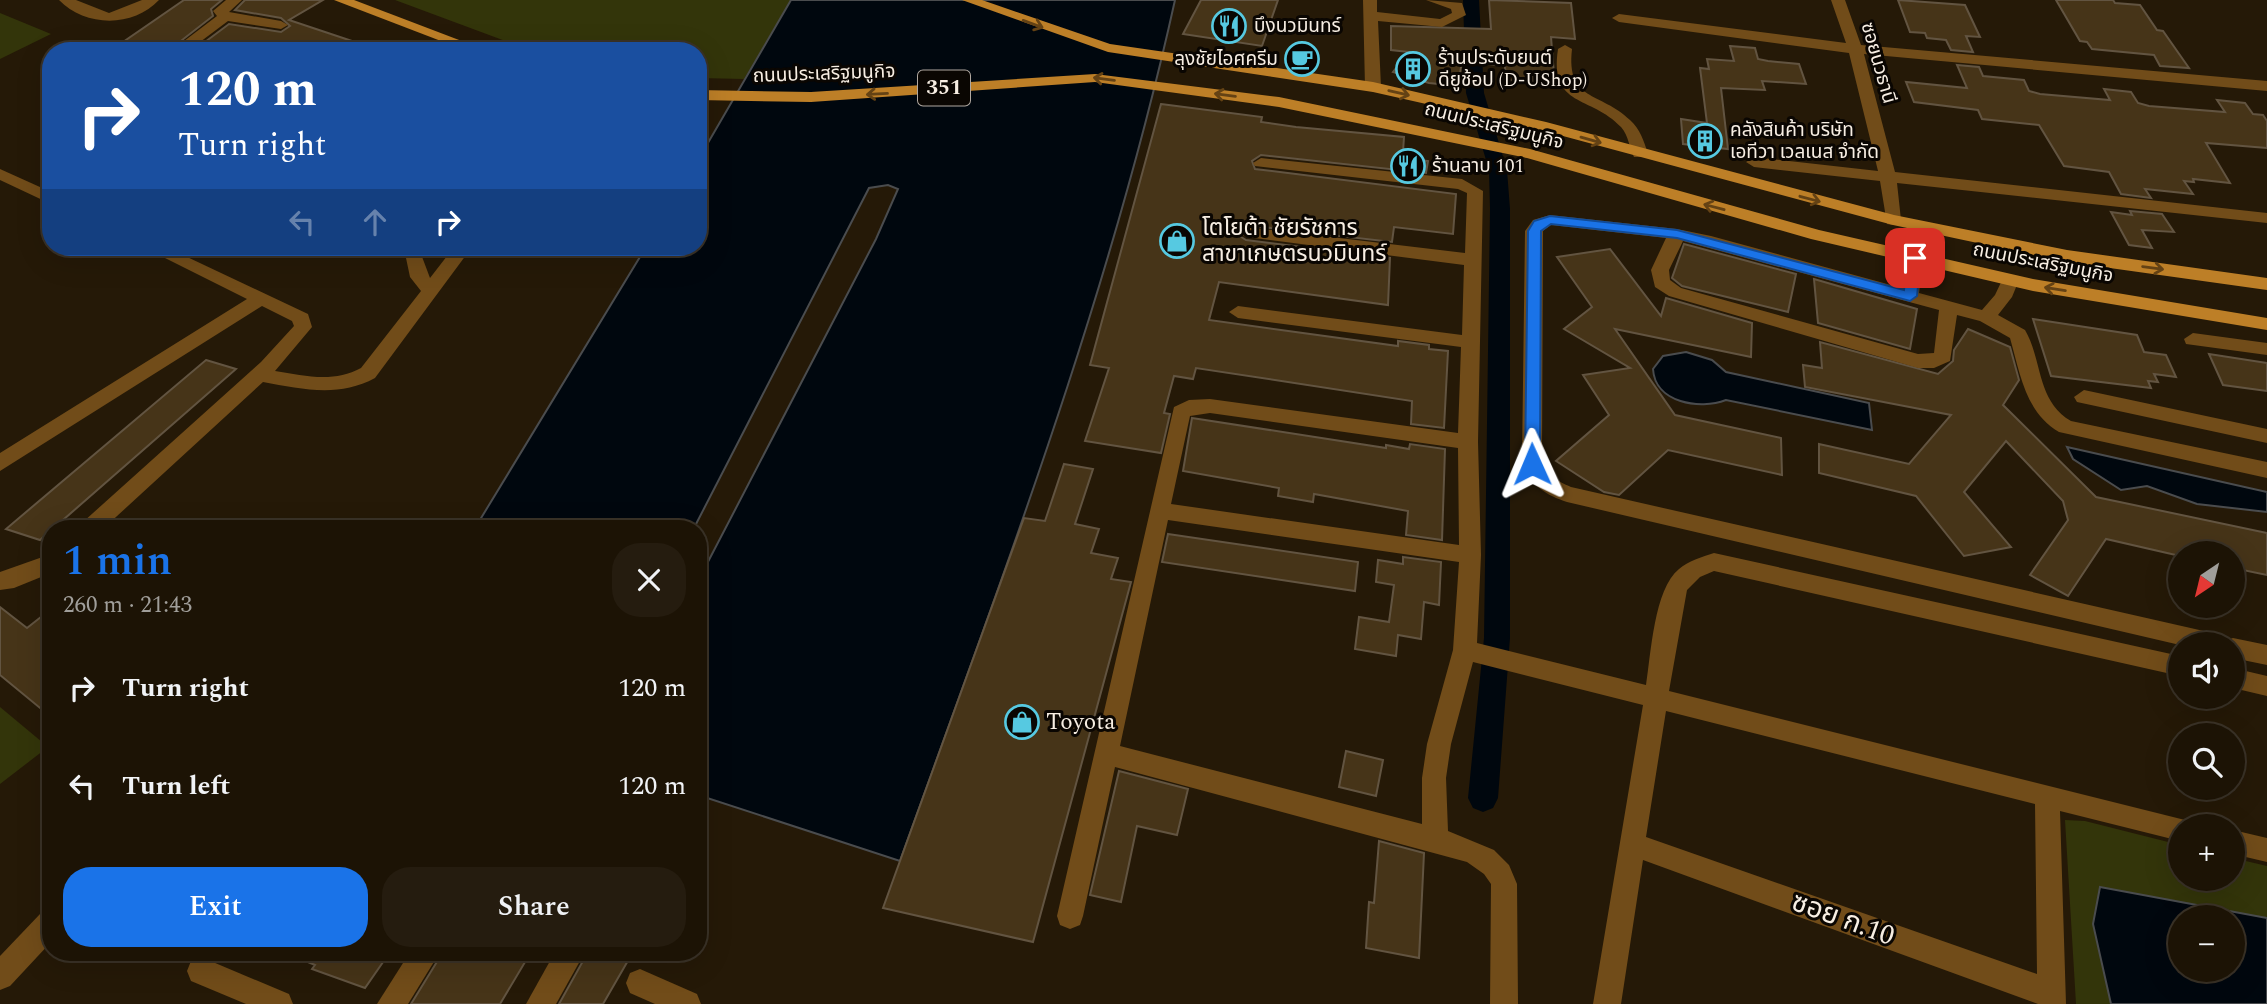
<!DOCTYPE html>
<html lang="en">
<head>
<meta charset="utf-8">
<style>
	:root { --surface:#1c1305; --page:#251c0f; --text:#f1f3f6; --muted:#a09e9a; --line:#3a3227; --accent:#1a73e8 }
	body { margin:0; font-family:Spectral,"Noto Sans Thai",serif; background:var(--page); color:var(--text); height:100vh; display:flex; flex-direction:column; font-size:26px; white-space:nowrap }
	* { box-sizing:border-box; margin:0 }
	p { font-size:23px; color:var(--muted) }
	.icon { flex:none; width:38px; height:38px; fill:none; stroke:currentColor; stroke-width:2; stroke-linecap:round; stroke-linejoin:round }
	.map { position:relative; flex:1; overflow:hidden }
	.details { position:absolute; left:42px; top:520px; width:665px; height:441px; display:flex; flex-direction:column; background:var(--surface); border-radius:28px; box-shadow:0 7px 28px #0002,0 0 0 2px var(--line) }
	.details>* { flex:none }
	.banner { position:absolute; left:42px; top:42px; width:665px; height:214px; border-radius:28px; box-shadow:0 7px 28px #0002,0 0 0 2px var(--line); background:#1a4fa0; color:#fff; overflow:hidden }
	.needle { width:46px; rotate:215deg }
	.fabs { position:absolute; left:2168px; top:541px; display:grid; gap:14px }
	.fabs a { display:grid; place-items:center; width:77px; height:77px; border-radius:50%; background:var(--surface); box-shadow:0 7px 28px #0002,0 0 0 2px var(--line); font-size:35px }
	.pin { position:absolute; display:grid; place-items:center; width:60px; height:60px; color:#fff; margin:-30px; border-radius:14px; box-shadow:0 4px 10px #0006 }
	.me { position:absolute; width:77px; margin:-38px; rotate:359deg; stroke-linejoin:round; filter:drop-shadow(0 0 5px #0008) }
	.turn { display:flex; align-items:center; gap:24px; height:147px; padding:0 21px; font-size:32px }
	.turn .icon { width:91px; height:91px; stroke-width:2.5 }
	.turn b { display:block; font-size:49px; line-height:60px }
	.lanes { display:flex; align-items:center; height:66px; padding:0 21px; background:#0003; justify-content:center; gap:35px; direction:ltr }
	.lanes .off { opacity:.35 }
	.round { display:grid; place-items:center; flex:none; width:74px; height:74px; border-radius:28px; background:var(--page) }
	.headline { display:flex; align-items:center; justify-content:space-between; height:119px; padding:0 21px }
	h1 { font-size:42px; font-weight:600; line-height:52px; color:var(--accent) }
	.button { display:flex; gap:14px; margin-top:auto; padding:14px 21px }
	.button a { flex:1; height:80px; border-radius:28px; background:var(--accent); color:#fff; font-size:28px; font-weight:600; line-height:80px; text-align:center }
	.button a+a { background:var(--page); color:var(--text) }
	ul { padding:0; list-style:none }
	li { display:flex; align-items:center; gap:21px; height:98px; padding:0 21px }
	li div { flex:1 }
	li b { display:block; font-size:26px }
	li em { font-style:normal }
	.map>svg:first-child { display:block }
	.green { fill:#33350a; fill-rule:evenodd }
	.water { fill:#00070e; stroke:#4a4c4e; stroke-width:2; fill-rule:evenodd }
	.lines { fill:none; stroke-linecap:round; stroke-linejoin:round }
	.canal { fill:#00070e; fill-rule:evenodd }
	.building { fill:#463418; stroke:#625441; stroke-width:2 }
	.minor { fill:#714c19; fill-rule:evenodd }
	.major { fill:#bd7f27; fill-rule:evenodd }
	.oneway { stroke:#644214 }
	.route { fill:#1a73e8; stroke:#114b97; stroke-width:2 }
	.labels { text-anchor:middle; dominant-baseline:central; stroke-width:6; stroke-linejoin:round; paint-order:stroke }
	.far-poi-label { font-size:19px; fill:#f7eee3; stroke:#0a0602; text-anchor:start }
	.far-street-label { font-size:19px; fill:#f7eee3; stroke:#0a0602 }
	.shield { fill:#0a0602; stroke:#b0a8a0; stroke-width:2 }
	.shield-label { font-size:21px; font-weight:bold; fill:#f7eee3 }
	.poi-label { font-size:23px; fill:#f7eee3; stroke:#0a0602; text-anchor:start }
	.near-street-label { font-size:28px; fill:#f7eee3; stroke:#0a0602 }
</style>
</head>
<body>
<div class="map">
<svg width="2267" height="1004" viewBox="0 0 2267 1004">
	<rect width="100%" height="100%" fill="#251907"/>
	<g class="green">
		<polygon points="395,0 791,0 744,79 698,78 698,51 532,51"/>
		<polygon points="0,13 51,34 0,59"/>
		<polygon points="0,707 48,747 0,784"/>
		<path d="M2065 820 2085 821 2180 845V878H2233V858L2267 866V1004H2076ZM2180 917H2233V970H2180Z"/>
	</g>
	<g class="water">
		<path d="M791 0H1175C1110 295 1002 578 900 861L698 795V581L876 239 898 189 888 185 869 188 694 528H475L646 247H698V160Z"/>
		<path d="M1686 352 1712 360 1726 372 1869 403 1872 430 1726 400C1700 410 1655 403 1653 369L1663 356Z"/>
		<polygon points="2067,447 2267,492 2267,512 2197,504 2147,486 2121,490 2073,459"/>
		<path d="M2100 887 2267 918V1004H2111L2093 924ZM2233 917V970H2180V917Z"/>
	</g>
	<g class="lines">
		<polygon class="canal" points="1463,0 1479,0 1484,93 1507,170 1510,209 1510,638 1498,798 1493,808 1483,812 1473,808 1468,798 1484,638 1490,209 1489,170 1466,93"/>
	</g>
	<g class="building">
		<polygon points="184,0 222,0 211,9 213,16 168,51 110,51"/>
		<polygon points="245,0 323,0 289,20 370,47 370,51 193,51 229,24 281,32 290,26 281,18 235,10"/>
		<polygon points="1201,0 1278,0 1262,46 1183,34"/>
		<polygon points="1489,0 1571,3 1575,39 1551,37 1554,75 1532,73 1533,82 1506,80 1505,66 1462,61 1458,86 1429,83 1393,72 1409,52 1391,50 1391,26 1491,29"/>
		<polygon points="1898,0 1965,5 1980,37 1966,36 1973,52 1951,50 1946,40 1927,38 1925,33 1910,32"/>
		<polygon points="2056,0 2113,0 2115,3 2140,5 2157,30 2163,31 2189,68 2160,66 2154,55 2092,49 2087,42 2080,41"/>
		<polygon points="1730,46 1755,48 1758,59 1768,61 1799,64 1806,84 1762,81 1765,90 1721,88 1728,149 1683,144 1681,119 1707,123 1700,68 1709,69 1707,59 1734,61"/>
		<polygon points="1957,65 1979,67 1983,76 2024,80 2029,91 2040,94 2110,100 2104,89 2131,92 2138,103 2149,106 2225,112 2217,100 2245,103 2253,114 2263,115 2267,121 2267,148 2206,143 2230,183 2193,179 2194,182 2184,181 2193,194 2145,189 2151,198 2121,194 2109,172 2064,166 2039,125 1982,119 1978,110 1914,102 1906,82 1967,88"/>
		<polygon points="1161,104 1262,117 1261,122 1296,127 1404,137 1403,152 1414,154 1413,159 1428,161 1426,173 1261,155 1252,161 1255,169 1456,194 1453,234 1394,227 1392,242 1245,225 1235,233 1246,240 1390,258 1388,305 1219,282 1209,320 1398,346 1398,341 1429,345 1429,349 1448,351 1444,428 1411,424 1412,401 1196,368 1193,379 1174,376 1164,413 1170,414 1161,453 1085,441 1109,368 1090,365"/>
		<polygon points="2130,211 2162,214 2174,232 2142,230 2152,248 2129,245 2111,212 2132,215"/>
		<polygon points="1684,244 1796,274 1788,312 1682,286 1672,278"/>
		<polygon points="1610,249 1661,316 1666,298 1752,323 1751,357 1615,329 1675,415 1781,438 1782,475 1668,450 1619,495 1604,492 1556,461 1609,415 1583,375 1630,368 1564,329 1592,307 1557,257"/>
		<polygon points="1814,279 1917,309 1910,349 1818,323"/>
		<polygon points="2033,319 2137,335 2144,352 2166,355 2176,377 2154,374 2158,382 2148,381 2151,388 2051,376"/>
		<polygon points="1968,329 2010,347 2019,380 2003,405 2096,497 2267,533 2267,575 2233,568 2233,553 2180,553 2180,556 2106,539 2068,596 2030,575 2068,520 2063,501 2006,441 1964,492 2011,547 1964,556 1916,496 1819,473 1819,444 1909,464 1951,415 1805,387 1803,365 1822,368 1820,342 1938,374 1953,361 1954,350"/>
		<polygon points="2209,354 2267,363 2267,391 2223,385"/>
		<polygon points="206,360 236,369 40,540 6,529"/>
		<polygon points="1192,418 1386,448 1386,445 1409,449 1410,444 1445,449 1442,540 1406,535 1408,511 1314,494 1313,502 1278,496 1279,488 1183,471"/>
		<polygon points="1064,464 1093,469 1075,524 1099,529 1091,553 1118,558 1111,579 1131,582 1033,942 883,908 1024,518 1045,521"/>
		<polygon points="1168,534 1358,562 1355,591 1162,562"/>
		<polygon points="1403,557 1441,562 1439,605 1424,602 1421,639 1398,635 1396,656 1355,649 1359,617 1389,622 1394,585 1376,582 1378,560 1403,564"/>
		<polygon points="0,607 27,628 51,609 51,717 0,675"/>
		<polygon points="1346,751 1383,760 1376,796 1339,787"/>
		<polygon points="1119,771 1188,789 1177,835 1137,826 1121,902 1090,895"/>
		<polygon points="1379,841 1424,853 1419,958 1366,948 1369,902 1374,903"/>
		<polygon points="284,952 390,952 365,988 312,969 315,965"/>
		<polygon points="443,952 531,952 500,1004 411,1004"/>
		<polygon points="588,952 633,952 603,1004 559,1004"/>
	</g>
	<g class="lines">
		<g class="minor">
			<path d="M59 0H76L109 13 142 0H159C133 28 85 27 59 0Z"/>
			<polygon points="226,0 242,0 229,12 281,21 288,25 281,29 228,21 188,51 171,51 217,16 213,11"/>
			<polygon points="1363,0 1377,0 1377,12 1440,19 1452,13 1451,9 1426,0 1462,3 1466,15 1442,27 1378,21 1381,87 1373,92 1365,87"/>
			<polygon points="1831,0 1845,0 1861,45 2267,81 2267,91 1864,54 1895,172 2267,213 2267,223 1897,183 1901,220 1893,225 1887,224 1880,181 1754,167 1746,162 1754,157 1878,171 1849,53 1619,22 1612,18 1619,14 1846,43"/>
			<path d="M1565 45 1572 49C1566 102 1600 91 1630 120 1640 129 1644 141 1648 154L1646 157H1634C1629 148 1629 136 1621 127 1591 95 1549 108 1558 49Z"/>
			<path d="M1261 158 1462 179 1483 191 1478 442 1481 555 1477 643 1646 685C1651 654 1654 589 1679 569 1688 561 1702 557 1714 553L2180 656V676L1714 571 1700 577 1687 590 1669 691 2189 821 2191 826H2180V841L2060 811 2066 1004H2038L1643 860 1621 1004H1593L1643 705 1473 662 1451 744 1446 778 1448 831 1494 850 1509 865 1517 884 1518 1004H1490L1491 884 1484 874 1467 862 1115 767 1083 916 1080 925 1070 929 1060 925 1057 916 1174 407 1189 400 1210 399 1458 433 1461 347 1238 318 1229 312 1238 306 1462 335 1464 265 1246 237 1237 232 1246 227 1465 253 1467 193 1458 189 1255 166 1253 163ZM1210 413 1458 448 1459 545 1171 504 1190 416ZM1168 520 1459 562 1453 650 1427 744 1422 778V824L1120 746ZM1666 711 2035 804 2037 974 1646 837Z"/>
			<polygon points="0,169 51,192 51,204 0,180"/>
			<path d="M1550 215 1677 229 1711 236 1902 288 1906 258 1915 252 1924 258 1919 293 1982 310 1995 295 2004 276H2016L2019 280 2012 297 1998 315 2025 330C2043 361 2036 400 2071 421L2267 462V478L2059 432C2025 412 2020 373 2010 338L1980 321 1957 315 1950 361 1934 368H1918L1669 296 1655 287 1651 270 1666 238 1551 225 1543 231 1542 458C1545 474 1557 481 1571 487L2217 634 2227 640 2233 638 2267 645V665L2233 658V644L2180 645 1567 502C1544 495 1526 482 1522 458L1525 231 1533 220ZM1683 241 1939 310 1934 353 1918 354 1681 288 1670 280 1669 270Z"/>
			<path d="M143 247H166L308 314 312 327 275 371C305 376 334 383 361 368L421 291 410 277 406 258 409 254H421L430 278 454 247H472L375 378C338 398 302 389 263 382L104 528H81L83 522 261 362 294 326 292 321 262 306 0 471V453L247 299Z"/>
			<polygon points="2193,333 2267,343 2267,355 2186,344 2184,339"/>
			<polygon points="2084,390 2267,429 2267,443 2077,402 2074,397"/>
			<polygon points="51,554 51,573 14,588 0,590 0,572"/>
			<polygon points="2233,668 2267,676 2267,696 2233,688"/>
			<polygon points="2233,830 2267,838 2267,862 2233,854"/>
			<polygon points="51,909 51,942 10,986 0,990 0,956 41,913"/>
			<polygon points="410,952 440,952 408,1004 377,1004"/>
			<polygon points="555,952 585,952 556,1004 526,1004"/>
			<polygon points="201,957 289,994 293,1004 246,1004 191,981 187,971 191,961"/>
			<polygon points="640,969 697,994 701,1004 655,1004 630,993 626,983 630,973"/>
		</g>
		<g class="major">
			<polygon points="334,0 354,0 488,51 467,51"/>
			<polygon points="962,0 982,0 1110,44 1373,82 1546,122 1894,215 2067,250 2267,278 2267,290 2067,262 1893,225 1537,129 1373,92 1108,52"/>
			<polygon points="1095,74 1279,97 1530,149 1819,230 2033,279 2267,318 2267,330 2033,291 1811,239 1527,158 1279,107 1095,82 811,102 698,100 698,90 811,92"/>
		</g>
	</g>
	<defs><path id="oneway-shaft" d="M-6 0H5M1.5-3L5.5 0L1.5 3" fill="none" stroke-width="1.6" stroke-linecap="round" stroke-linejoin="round" transform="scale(1.75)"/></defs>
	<g class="oneway">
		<use href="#oneway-shaft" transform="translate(1033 24) rotate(20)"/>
		<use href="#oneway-shaft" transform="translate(1104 79) rotate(-173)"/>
		<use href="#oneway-shaft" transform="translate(1399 93) rotate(13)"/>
		<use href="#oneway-shaft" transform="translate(877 94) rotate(177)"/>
		<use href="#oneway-shaft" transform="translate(1225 95) rotate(-173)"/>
		<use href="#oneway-shaft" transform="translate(1591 140) rotate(16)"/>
		<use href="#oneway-shaft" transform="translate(1810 199) rotate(15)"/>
		<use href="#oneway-shaft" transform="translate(1714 207) rotate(-165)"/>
		<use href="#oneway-shaft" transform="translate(2153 268) rotate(8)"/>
		<use href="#oneway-shaft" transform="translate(2055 289) rotate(-171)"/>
	</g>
	<polygon class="route" points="1550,216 1677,230 1904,290 1908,258 1915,253 1921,258 1917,296 1910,301 1677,238 1551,224 1541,231 1540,464 1532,470 1525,464 1528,231 1534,221"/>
	<defs>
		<g id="restaurant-ring" transform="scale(1.75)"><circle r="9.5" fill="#0a0602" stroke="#56c9e1" stroke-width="1.5"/><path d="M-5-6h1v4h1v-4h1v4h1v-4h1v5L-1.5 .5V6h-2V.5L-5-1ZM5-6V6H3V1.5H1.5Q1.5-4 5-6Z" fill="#56c9e1"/></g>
		<g id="cafe-ring" transform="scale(1.75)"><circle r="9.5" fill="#0a0602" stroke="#56c9e1" stroke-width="1.5"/><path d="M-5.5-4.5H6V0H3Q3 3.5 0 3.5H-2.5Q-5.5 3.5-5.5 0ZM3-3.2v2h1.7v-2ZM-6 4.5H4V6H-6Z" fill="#56c9e1"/></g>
		<g id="building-ring" transform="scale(1.75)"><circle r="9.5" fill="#0a0602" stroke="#56c9e1" stroke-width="1.5"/><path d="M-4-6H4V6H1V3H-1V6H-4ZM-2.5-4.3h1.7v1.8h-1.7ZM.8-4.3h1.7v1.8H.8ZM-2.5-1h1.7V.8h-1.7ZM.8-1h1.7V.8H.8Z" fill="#56c9e1"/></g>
		<g id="shop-ring" transform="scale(1.75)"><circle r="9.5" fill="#0a0602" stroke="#56c9e1" stroke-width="1.5"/><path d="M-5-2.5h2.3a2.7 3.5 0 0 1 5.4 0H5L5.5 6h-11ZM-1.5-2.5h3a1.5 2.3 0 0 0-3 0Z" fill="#56c9e1"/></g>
	</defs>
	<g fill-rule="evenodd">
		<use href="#restaurant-ring" x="1229" y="26"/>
		<use href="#cafe-ring" x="1302" y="59"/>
		<use href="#building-ring" x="1413" y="69"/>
		<use href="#building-ring" x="1705" y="141"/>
		<use href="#restaurant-ring" x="1408" y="166"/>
		<use href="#shop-ring" x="1177" y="241"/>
		<use href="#shop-ring" x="1022" y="722"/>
	</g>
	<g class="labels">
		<g class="far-poi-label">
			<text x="1254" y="26">บึงนวมินทร์</text>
			<text x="1438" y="58">ร้านประดับยนต์<tspan x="1438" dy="22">ดียูช้อป (D-UShop)</tspan></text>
			<text x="1278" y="59" text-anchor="end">ลุงชัยไอศครีม</text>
			<text x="1730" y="130">คลังสินค้า บริษัท<tspan x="1730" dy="22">เอทีวา เวลเนส จำกัด</tspan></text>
			<text x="1432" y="166">ร้านลาบ 101</text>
		</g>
		<g class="far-street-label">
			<text transform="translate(1878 63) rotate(74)">ซอยนวธานี</text>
			<text transform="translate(824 74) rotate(-2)">ถนนประเสริฐมนูกิจ</text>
			<text transform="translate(1494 126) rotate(14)">ถนนประเสริฐมนูกิจ</text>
			<text transform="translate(2043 263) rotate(11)">ถนนประเสริฐมนูกิจ</text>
		</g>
		<rect class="shield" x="918" y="70.5" width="52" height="35" rx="5"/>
		<g class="shield-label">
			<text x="944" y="88">351</text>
		</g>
		<g class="poi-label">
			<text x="1202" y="228">โตโยต้า ชัยรัชการ<tspan x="1202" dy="26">สาขาเกษตรนวมินทร์</tspan></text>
			<text x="1046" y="722">Toyota</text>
		</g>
		<g class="near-street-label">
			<text transform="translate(1843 919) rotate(20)">ซอย ก.10</text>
		</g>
	</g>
</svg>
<div class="fabs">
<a><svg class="needle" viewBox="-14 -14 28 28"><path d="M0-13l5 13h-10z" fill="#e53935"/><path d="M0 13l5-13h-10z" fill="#a09e9a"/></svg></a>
<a><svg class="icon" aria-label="sound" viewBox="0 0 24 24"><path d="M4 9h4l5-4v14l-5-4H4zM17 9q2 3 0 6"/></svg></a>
<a><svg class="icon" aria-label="search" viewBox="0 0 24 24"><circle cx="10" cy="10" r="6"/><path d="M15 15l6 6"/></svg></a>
<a>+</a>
<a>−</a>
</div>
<div class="pin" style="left:1915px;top:258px;background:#d93025"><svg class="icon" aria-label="arrive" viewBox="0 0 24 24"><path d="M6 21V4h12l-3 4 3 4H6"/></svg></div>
<svg class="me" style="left:1532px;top:464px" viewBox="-20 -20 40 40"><path d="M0-17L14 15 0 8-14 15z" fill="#1a73e8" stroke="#fff" stroke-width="4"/></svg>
<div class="banner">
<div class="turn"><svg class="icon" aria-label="right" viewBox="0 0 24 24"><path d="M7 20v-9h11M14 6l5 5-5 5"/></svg><div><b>120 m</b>Turn right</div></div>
<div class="lanes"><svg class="icon off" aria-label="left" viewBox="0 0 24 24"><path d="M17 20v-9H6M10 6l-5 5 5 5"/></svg><svg class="icon off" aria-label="ahead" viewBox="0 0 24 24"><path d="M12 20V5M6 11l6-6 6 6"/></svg><svg class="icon" aria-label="right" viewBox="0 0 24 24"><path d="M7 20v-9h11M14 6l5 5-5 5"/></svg></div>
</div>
<section class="details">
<div class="headline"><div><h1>1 min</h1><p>260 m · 21:43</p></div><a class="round"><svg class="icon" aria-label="close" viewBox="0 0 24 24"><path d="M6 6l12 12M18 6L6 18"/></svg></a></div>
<ul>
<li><svg class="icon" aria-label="right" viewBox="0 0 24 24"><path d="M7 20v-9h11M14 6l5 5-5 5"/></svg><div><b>Turn right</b></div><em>120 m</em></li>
<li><svg class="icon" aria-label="left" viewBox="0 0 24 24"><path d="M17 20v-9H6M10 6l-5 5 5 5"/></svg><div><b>Turn left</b></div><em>120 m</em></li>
</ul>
<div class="button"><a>Exit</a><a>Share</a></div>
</section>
</div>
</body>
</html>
